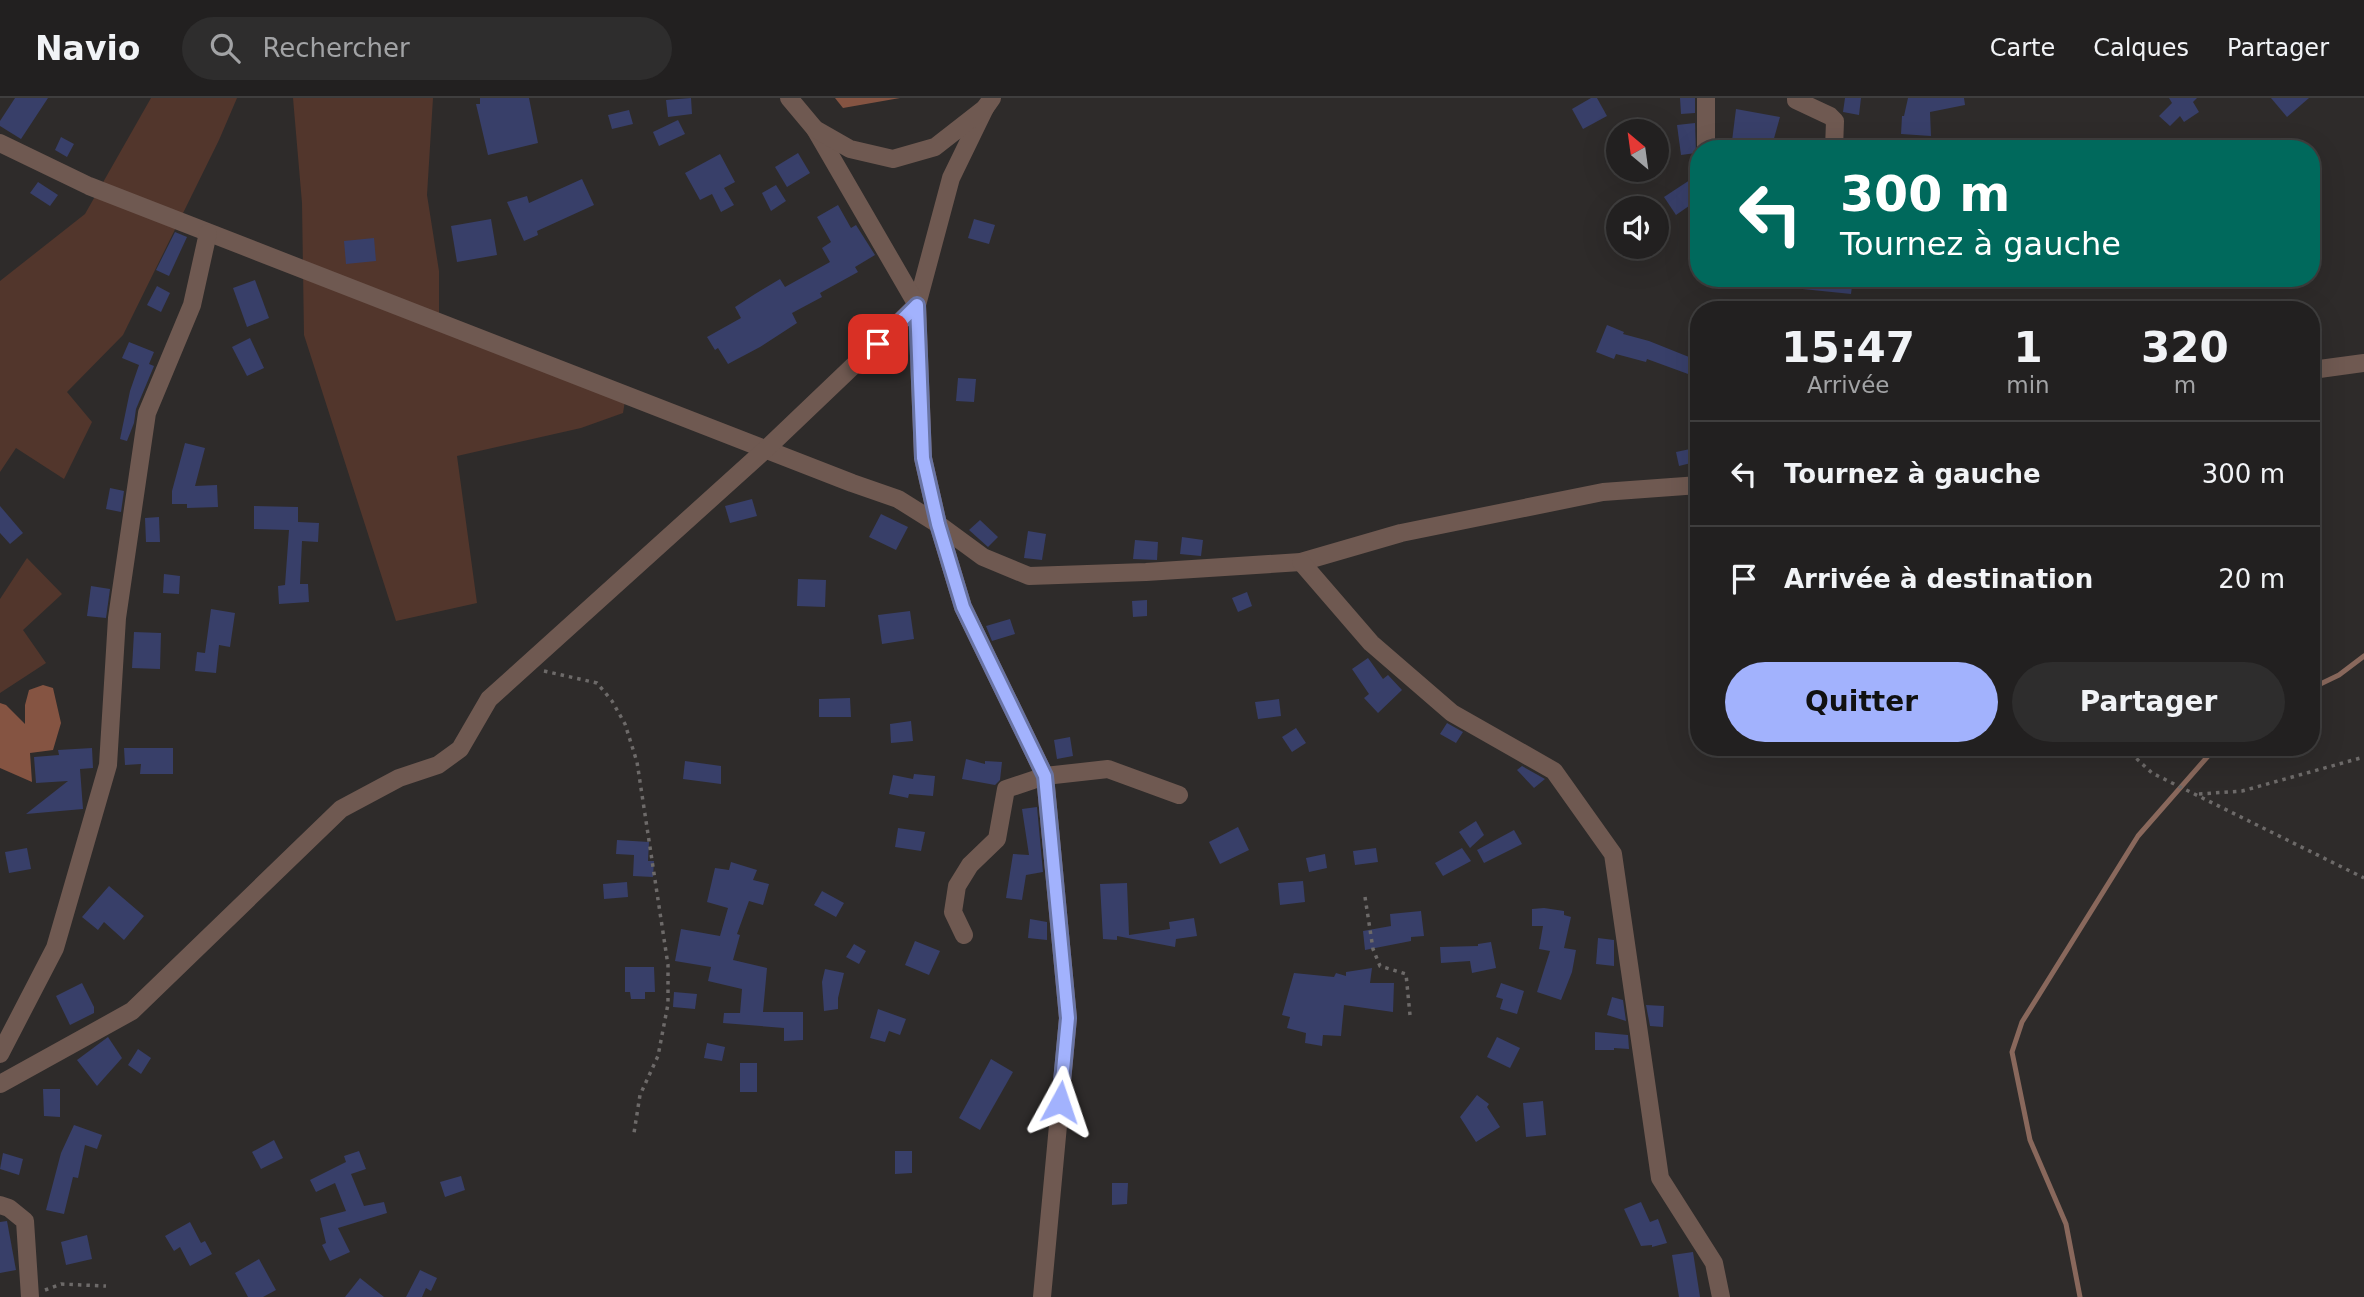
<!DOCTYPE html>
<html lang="fr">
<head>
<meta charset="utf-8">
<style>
	:root { --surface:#222020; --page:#2e2d2d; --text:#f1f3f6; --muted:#a2a3a5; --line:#3f3e3e; --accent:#a2b2fd }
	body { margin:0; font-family:"DejaVu Sans",sans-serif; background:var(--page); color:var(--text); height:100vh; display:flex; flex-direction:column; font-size:26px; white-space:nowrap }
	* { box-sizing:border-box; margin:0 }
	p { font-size:23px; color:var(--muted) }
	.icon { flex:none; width:38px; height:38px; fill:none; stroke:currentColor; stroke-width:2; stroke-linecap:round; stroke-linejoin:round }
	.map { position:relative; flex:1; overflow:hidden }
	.drawer { position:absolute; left:1690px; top:203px; width:630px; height:455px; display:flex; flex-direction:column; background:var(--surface); border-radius:28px; box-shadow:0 7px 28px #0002,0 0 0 2px var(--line) }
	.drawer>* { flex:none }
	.guide { position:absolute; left:1690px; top:42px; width:630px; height:147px; border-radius:28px; box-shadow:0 7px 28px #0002,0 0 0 2px var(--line); background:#00695c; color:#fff; overflow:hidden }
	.needle { width:46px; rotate:331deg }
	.controls { position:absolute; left:1606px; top:21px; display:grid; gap:14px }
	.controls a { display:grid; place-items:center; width:63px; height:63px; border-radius:50%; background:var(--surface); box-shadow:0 7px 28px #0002,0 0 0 2px var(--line); font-size:35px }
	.pin { position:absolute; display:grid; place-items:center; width:60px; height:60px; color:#fff; margin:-30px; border-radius:14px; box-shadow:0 4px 10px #0006 }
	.me { position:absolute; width:77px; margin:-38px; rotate:5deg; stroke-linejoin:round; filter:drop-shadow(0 0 5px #0008) }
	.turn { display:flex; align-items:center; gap:24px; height:147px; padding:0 35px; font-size:32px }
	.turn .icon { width:91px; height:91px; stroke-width:2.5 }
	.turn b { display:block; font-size:49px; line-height:60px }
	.eta { display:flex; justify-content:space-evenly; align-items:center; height:119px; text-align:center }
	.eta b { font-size:42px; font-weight:600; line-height:49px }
	.primary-button { display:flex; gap:14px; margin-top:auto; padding:14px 35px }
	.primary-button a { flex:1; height:80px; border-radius:42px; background:var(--accent); color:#111; font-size:28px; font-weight:600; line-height:80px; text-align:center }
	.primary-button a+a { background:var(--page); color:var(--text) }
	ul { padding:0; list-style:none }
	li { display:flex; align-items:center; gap:21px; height:105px; padding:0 35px; border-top:2px solid var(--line) }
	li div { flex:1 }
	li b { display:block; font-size:26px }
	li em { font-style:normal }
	header { display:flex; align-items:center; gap:42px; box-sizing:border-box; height:98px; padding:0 35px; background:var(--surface); border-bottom:2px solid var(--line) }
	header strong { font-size:33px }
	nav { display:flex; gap:38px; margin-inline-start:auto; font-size:24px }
	.search { width:490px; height:63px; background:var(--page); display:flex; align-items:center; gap:18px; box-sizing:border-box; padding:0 24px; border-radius:38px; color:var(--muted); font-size:26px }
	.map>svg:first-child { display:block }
	.green { fill:#52362c }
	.forest { fill:#855442 }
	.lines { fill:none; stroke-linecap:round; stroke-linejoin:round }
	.stream { stroke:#89685c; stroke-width:5 }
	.building { fill:#383f69 }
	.path { stroke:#6d6a69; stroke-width:3.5; stroke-dasharray:3.5 5; stroke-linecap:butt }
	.minor { stroke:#6f5951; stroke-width:18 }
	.tertiary { stroke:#6f5951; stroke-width:18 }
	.route-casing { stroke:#6974a4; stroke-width:18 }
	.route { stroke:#a2b2fd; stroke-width:12 }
</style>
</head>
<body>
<header>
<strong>Navio</strong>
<div class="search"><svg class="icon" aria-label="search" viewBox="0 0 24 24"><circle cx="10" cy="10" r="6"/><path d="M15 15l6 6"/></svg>Rechercher</div>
<nav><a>Carte</a><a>Calques</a><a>Partager</a></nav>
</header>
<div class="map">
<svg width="2364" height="1199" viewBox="0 0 2364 1199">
	<rect width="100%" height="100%" fill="#2e2b2a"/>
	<g class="green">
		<polygon points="151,0 237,0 219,42 123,237 67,294 92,324 64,381 16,350 0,374 0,183 85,116"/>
		<polygon points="293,0 433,0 427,97 439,173 439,231 625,303 623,315 581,330 457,358 477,505 396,523 304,237 302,105"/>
		<polygon points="27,460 62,496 23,532 46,565 0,595 0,501"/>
	</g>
	<g class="forest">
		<polygon points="835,0 900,0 843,10"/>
		<polygon points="43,587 53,590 61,625 53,652 30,655 32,684 0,670 0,605 6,607 25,626 25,607 29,592"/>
	</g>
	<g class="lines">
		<g class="stream">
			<polyline points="2312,590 2339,577 2364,558"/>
			<polyline points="2080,1199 2066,1126 2030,1042 2012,954 2022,924 2138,738 2216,649"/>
		</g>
	</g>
	<g class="building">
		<polygon points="15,0 48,0 21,41 0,28 0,23"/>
		<polygon points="480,0 529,0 538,45 488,57 476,6 480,6"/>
		<polygon points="691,0 692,16 668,19 666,2"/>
		<polygon points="1591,0 1597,0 1607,18 1583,31 1572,11"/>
		<polygon points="1680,0 1695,0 1695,15 1681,16"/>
		<polygon points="1845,0 1861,0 1859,17 1843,14"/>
		<polygon points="1908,0 1964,0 1965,7 1930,14 1931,38 1901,36 1902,18 1904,18"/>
		<polygon points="2169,0 2197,0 2193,4 2199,14 2184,24 2180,18 2170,28 2159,18 2172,5"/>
		<polygon points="2271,0 2309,0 2287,19"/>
		<polygon points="1736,11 1780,19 1771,51 1731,51"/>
		<polygon points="629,12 633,26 612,31 608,17"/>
		<polygon points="678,22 685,36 659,48 653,34"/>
		<polygon points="1695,25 1696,55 1681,57 1677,27"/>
		<polygon points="61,39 74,46 67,59 55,52"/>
		<polygon points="798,55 810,75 787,89 775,69"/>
		<polygon points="720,56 735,84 724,90 734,107 721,114 712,96 700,102 685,75"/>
		<polygon points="1699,76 1699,101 1676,117 1664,99"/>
		<polygon points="582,81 594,107 537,133 538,137 524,143 507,104 527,98 529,105"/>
		<polygon points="38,84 58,97 50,108 30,95"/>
		<polygon points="776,87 786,103 771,113 762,95"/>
		<polygon points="838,107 851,130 856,127 875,157 855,169 858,174 820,195 822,199 792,215 797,225 760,249 728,266 718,250 715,252 707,239 741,220 735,209 755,196 780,181 785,189 830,164 822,150 831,144 817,119"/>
		<polygon points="491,121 497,157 457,164 451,128"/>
		<polygon points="974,121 995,127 989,146 968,140"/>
		<polygon points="175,134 187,139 169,178 156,172"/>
		<polygon points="374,140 376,163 346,166 344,143"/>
		<polygon points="1794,180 1853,180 1851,196 1793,190"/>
		<polygon points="255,182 269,220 247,229 233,190"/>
		<polygon points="157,188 170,195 161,214 147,207"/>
		<polygon points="1607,227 1624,234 1623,236 1649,243 1699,263 1699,280 1647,261 1646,264 1616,256 1614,261 1596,254"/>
		<polygon points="250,240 264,270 247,278 232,249"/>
		<polygon points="129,244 154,254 149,266 154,268 136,311 134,325 127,343 120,341 130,293 139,267 122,260"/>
		<polygon points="958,280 976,281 974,304 956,303"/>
		<polygon points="185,345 205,350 195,388 217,387 218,409 187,410 187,406 172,406 172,393"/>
		<polygon points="1695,350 1699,363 1679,368 1676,354"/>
		<polygon points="110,390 124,393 121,414 106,411"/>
		<polygon points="752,401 757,418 730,425 725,408"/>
		<polygon points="0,408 23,435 10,446 0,435"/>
		<polygon points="254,408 298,409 298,424 319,425 318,444 302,443 300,486 308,486 309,504 279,506 278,488 285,487 289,432 254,431"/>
		<polygon points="881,416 908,429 896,452 869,439"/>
		<polygon points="159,419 160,444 146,444 145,420"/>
		<polygon points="980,422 998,439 988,449 969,432"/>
		<polygon points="1028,433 1046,436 1042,462 1024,460"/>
		<polygon points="1182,439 1203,442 1201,458 1180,456"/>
		<polygon points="1135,442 1158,444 1157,462 1133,461"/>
		<polygon points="164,476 180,478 179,496 163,495"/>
		<polygon points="798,481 826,482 825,509 797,508"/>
		<polygon points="91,488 110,491 106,520 87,518"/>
		<polygon points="1247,494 1252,508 1238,514 1232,500"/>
		<polygon points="1147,502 1147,518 1133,519 1132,503"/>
		<polygon points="211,511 235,515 230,549 219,547 216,575 195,573 197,554 205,555"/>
		<polygon points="910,513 914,541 882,546 878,517"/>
		<polygon points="1010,521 1015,536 992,543 986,528"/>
		<polygon points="134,534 161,535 160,571 132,570"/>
		<polygon points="1368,560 1383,581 1388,577 1402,592 1378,615 1364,600 1369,596 1352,571"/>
		<polygon points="850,600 851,619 819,619 819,601"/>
		<polygon points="1279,601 1281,618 1258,621 1255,604"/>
		<polygon points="911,623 913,643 891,645 890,626"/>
		<polygon points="1447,625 1463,634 1456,645 1440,636"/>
		<polygon points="1296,630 1306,645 1292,654 1282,639"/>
		<polygon points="1070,639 1073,658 1057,661 1054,642"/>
		<polygon points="92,650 93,670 80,671 83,711 26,716 68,683 36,685 34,659 59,657 58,652"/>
		<polygon points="124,650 173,650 173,676 140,676 141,666 125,667"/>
		<polygon points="966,661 985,666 985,663 1002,664 1000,682 995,687 962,681"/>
		<polygon points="685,663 721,668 721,686 683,681"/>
		<polygon points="1522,668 1545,681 1534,690 1517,672"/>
		<polygon points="914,676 935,678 933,698 909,696 908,700 889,696 893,677 913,681"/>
		<polygon points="1037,709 1043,774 1026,777 1022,802 1006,800 1013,756 1029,757 1022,711"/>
		<polygon points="1476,723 1484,737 1470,750 1459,734"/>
		<polygon points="1238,729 1249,752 1220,766 1209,744"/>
		<polygon points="898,730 925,734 921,753 895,749"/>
		<polygon points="1514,732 1522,746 1484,765 1477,752"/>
		<polygon points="617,742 649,744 648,763 654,763 653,779 633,778 634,757 616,756"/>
		<polygon points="27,750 31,771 9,775 5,754"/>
		<polygon points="1376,750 1378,764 1355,767 1353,753"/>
		<polygon points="1462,750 1471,763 1443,778 1435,765"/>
		<polygon points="1325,756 1327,770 1309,774 1306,760"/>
		<polygon points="731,764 757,772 753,782 769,786 763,807 749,803 737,836 740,837 733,862 767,870 763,914 803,914 803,942 784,943 784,930 723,925 724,915 740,915 742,891 708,883 711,869 675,863 681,831 720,838 728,810 707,804 715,770 729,772"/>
		<polygon points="1303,783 1305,804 1280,807 1278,785"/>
		<polygon points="627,784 628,799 604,801 603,786"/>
		<polygon points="1127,785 1129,837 1170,831 1169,824 1194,820 1197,838 1176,841 1175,849 1117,838 1117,842 1103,841 1100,786"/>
		<polygon points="109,788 144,818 124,842 104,824 98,832 82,819"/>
		<polygon points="822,793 844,805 836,819 814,807"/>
		<polygon points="1544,810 1564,813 1564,817 1571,819 1564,850 1576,852 1572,874 1561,902 1537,894 1550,853 1539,851 1543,828 1532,828 1532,811"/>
		<polygon points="1421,813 1424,838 1411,839 1411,843 1365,852 1363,833 1391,828 1390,816"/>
		<polygon points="1030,821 1047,824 1047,842 1028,840"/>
		<polygon points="1598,840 1614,842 1614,868 1596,866"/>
		<polygon points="915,843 940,853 929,877 905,867"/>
		<polygon points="1491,844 1496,870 1472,875 1470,863 1441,865 1440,849 1478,848 1478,846"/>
		<polygon points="854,846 866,853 859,866 846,859"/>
		<polygon points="625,869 654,869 655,894 645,894 645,901 631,901 630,894 625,894"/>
		<polygon points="1372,870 1370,885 1394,885 1393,914 1344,907 1341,938 1323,937 1322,948 1305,945 1306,935 1287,930 1290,919 1282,917 1294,875 1334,879 1336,875 1346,878 1346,874"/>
		<polygon points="825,871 844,875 838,900 838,911 824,913 822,884"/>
		<polygon points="82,885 94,909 94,915 70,927 56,898"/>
		<polygon points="1501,885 1524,893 1517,916 1500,911 1503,901 1496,899"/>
		<polygon points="674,894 697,896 695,911 673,909"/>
		<polygon points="1612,899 1623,902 1626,923 1607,917"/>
		<polygon points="1646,907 1664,908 1663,929 1650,928"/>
		<polygon points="878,911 906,921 900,937 889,933 885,944 870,940"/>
		<polygon points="1595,934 1628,937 1629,951 1614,950 1614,952 1595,952"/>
		<polygon points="108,939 122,960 97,988 77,962"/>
		<polygon points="1497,939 1520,950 1510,970 1487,959"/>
		<polygon points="707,945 725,949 722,963 704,960"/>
		<polygon points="138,951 151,960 141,976 128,967"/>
		<polygon points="991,961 1013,974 980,1032 959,1020"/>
		<rect x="740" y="965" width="17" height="29"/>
		<polygon points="43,991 60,991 60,1019 44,1018"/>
		<polygon points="1477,997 1489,1006 1487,1009 1500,1029 1476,1044 1460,1019"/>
		<polygon points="1543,1003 1546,1037 1526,1039 1523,1005"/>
		<polygon points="74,1027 102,1037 97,1051 85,1047 78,1080 73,1079 64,1116 46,1112 61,1055"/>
		<polygon points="274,1042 283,1060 261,1071 252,1054"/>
		<polygon points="359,1053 366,1071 351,1076 364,1108 384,1104 387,1115 338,1130 350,1154 330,1163 322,1147 326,1145 320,1120 346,1113 335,1085 316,1094 310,1082 346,1064 344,1058"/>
		<polygon points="895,1053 912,1053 912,1075 895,1076"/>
		<polygon points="3,1055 23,1061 19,1077 0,1071"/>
		<polygon points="461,1078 465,1092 445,1099 440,1084"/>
		<polygon points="1112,1085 1128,1085 1127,1106 1112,1107"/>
		<polygon points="1641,1104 1650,1124 1658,1121 1667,1145 1652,1149 1652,1147 1641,1148 1624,1111"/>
		<polygon points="7,1123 16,1172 0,1175 0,1124"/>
		<polygon points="190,1124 201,1145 205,1143 212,1156 190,1168 180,1149 174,1153 165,1138"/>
		<polygon points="87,1137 92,1161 66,1167 61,1144"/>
		<polygon points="1693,1154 1700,1199 1679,1199 1672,1157"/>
		<polygon points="259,1161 276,1192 263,1199 248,1199 235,1175"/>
		<polygon points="420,1172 437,1180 431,1193 426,1190 422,1199 406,1199"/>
		<polygon points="360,1180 384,1199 345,1199"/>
	</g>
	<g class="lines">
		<g class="path">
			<polyline points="544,573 597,585 612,603 625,626 637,664 668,867 668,906 658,958 640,997 634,1035"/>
			<polyline points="2124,649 2152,675 2364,780"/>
			<polyline points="2199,696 2242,693 2364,659"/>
			<polyline points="1365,799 1373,851 1380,868 1406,876 1410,917"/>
			<polyline points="45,1192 61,1186 106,1188"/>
		</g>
		<g class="minor">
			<polyline points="1796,0 1796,2 1830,18 1835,23 1834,51"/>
			<polyline points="985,10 951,80 917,207 923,360 938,426 963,509 1045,678 1068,920 1042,1199"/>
			<polyline points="0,45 89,88 852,385 898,401 938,426 983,459 1029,478 1146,474 1301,464 1401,435 1603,394 1699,387"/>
			<polyline points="1706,51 1706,0"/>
			<polyline points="2312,272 2364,265"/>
			<polyline points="1301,464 1371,545 1452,615 1554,673 1613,756 1660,1080 1714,1165 1721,1199"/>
			<polyline points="964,837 953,814 957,788 970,767 997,741 1006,691 1045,678 1108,671 1179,697"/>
			<polyline points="0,956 55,850 108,667 117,520 147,315 192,207 208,135"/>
			<polyline points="0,986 132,913 341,711 399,680 438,667 460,651 489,601 766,351 917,207 815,31"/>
			<polyline points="0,1107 9,1110 25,1123 30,1199"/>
		</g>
		<polyline class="tertiary" points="789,0 815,31 850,51 893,61 935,49 985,10 992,0"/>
	</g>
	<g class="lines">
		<g class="route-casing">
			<polyline id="route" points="878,246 917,207 923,360 938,426 963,509 1045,678 1068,920 1060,1004"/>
		</g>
		<use href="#route" class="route"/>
	</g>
</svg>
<div class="controls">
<a><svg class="needle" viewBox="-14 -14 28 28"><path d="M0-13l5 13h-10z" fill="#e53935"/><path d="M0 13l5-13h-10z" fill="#a2a3a5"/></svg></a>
<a><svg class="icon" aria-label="sound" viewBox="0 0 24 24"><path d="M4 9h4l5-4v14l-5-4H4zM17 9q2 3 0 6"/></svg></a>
</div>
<div class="pin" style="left:878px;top:246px;background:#d93025"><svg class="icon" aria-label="arrive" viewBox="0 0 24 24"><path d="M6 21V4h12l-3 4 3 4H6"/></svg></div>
<svg class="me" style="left:1060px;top:1004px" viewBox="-20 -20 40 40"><path d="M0-17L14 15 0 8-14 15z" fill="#a2b2fd" stroke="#fff" stroke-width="4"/></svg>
<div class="guide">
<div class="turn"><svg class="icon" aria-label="left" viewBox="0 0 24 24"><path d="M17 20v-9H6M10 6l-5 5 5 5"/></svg><div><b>300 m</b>Tournez à gauche</div></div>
</div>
<section class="drawer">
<div class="eta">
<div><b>15:47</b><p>Arrivée</p></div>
<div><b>1</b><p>min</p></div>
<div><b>320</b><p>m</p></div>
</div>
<ul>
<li><svg class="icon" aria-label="left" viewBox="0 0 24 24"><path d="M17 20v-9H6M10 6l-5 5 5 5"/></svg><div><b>Tournez à gauche</b></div><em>300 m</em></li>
<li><svg class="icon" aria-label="arrive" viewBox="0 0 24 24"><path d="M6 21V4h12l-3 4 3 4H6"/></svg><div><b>Arrivée à destination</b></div><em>20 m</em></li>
</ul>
<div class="primary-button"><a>Quitter</a><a>Partager</a></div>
</section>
</div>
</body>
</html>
